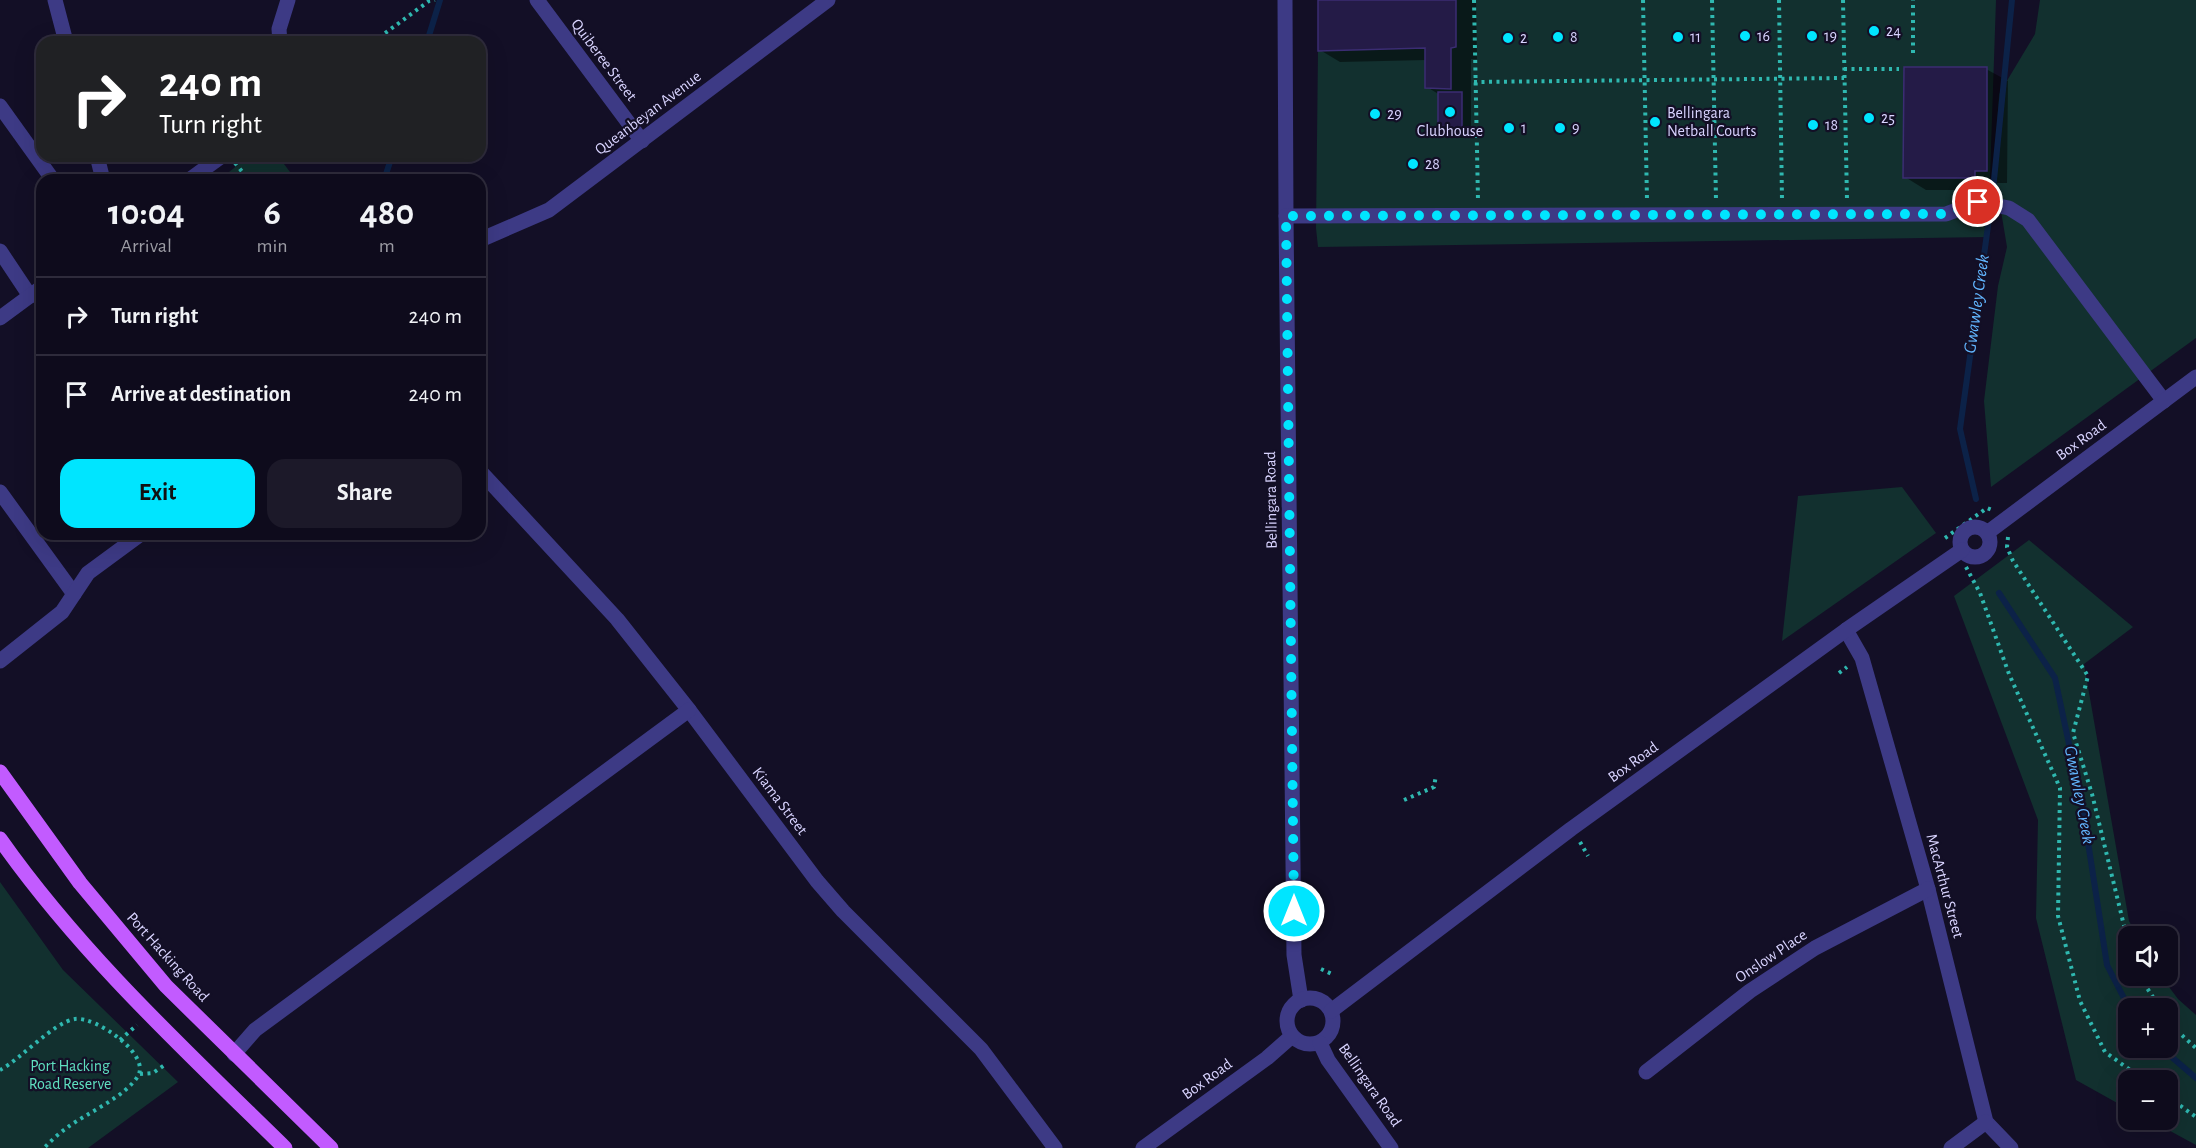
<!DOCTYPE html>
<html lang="en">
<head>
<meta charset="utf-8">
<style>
	:root { --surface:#0e0b1c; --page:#1c1929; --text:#f1f3f6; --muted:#9b9ba3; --line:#2e2b3b; --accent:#00e5ff }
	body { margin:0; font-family:"Alegreya Sans",sans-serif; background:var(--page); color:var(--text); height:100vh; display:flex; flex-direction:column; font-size:22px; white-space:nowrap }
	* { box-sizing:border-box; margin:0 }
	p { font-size:20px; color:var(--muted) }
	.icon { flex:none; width:33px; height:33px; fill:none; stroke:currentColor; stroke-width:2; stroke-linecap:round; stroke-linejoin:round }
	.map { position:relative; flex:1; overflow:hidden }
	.drawer { position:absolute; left:36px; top:174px; width:450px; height:366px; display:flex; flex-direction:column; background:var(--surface); border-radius:18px; box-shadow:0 6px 24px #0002,0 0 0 2px var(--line) }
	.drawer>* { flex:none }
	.banner { position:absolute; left:36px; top:36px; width:450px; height:126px; border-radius:18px; box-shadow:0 6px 24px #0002,0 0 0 2px var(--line); background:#202124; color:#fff; overflow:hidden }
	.fabs { position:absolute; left:2118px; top:926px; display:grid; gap:12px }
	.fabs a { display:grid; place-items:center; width:60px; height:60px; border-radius:12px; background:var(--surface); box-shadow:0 6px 24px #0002,0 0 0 2px var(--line); font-size:30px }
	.pin { position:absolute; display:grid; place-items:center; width:51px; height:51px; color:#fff; margin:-26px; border:3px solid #fff; border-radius:50%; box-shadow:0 2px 6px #0007 }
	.me { position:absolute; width:66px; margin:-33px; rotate:0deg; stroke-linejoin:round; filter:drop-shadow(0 0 4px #0008) }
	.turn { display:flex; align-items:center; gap:21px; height:126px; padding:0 24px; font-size:27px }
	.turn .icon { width:78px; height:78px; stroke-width:2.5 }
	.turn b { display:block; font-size:42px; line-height:51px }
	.eta { display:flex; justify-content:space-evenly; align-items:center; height:102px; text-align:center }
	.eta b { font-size:36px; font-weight:600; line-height:42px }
	.cta { display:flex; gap:12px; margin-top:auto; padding:12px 24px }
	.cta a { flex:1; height:69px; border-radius:18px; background:var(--accent); color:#111; font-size:24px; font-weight:600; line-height:69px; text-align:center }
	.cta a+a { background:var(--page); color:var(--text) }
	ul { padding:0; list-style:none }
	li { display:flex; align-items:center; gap:18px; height:78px; padding:0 24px; border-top:2px solid var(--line) }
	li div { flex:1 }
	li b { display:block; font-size:22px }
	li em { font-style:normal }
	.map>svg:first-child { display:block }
	.green { fill:#12302f; fill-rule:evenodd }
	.shadow { fill:#0007 }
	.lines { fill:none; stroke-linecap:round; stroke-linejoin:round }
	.stream { stroke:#0c2248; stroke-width:6 }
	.building { fill:#241b47; stroke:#3b2d73; stroke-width:1.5 }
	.path { stroke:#2fb8b0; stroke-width:4; stroke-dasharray:3 4.5; stroke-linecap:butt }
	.minor { stroke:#3d3a85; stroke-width:15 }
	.major { stroke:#c25bff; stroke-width:15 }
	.route { stroke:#00e5ff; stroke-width:10; stroke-dasharray:0 18 }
	.poi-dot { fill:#00e5ff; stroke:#130f26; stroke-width:2 }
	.labels { text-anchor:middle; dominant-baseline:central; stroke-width:4.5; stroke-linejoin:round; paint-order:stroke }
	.poi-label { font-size:16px; fill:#d9d4ff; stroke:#130f26; text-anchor:start }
	.street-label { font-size:16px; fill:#d9d4ff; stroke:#130f26 }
	.park-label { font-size:16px; fill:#5fe0c0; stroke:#130f26 }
	.water-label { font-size:18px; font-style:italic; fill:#62b6ff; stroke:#130f26 }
</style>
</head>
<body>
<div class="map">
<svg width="2196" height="1148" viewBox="0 0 2196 1148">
	<rect width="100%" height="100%" fill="#130f26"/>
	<g class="green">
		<polygon points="1456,0 1996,0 1988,237 1318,247 1316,228 1318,51 1456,47"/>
		<polygon points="2040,0 2196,0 2196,338 1991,487 1984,401 1998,286 2007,247 1994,169 1999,94 2035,34"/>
		<polygon points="249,156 278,156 296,180 219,180"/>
		<polygon points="1902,487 1936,533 1782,641 1798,496"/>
		<path d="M2029 540 2133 627 2084 664 2129 921 2137 936H2128V975H2160L2178 999 2196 1015V1145L2148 1119H2168V1080H2128V1109L2076 1080 2036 918 2038 820 1954 596ZM2128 1008H2168V1047H2128Z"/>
		<polygon points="0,882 63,970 178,1082 88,1148 0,1148"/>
	</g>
	<g class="shadow">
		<polygon points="1320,0 1476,0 1477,59 1471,59 1471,138 1449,138 1439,132 1440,95 1427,87 1427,60 1340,62 1320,50"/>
		<polygon points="1986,69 2008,81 2007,183 1996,183 1996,190 1926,190 1905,177"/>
	</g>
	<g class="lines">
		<g class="stream">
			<polyline points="427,42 440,0"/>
			<polyline points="384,180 392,156"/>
			<polyline points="1976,499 1960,429 1993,190 2012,0"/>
			<polyline points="1999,593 2055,678 2083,810 2107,965 2129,1008"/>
			<polyline points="2160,1047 2196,1078"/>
		</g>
	</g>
	<g class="building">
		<polygon points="1318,0 1456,0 1456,47 1451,48 1451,89 1425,88 1425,48 1318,51"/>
		<polygon points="1904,67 1987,67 1987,171 1975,171 1975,178 1903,178"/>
		<rect x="1438" y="92" width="24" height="41"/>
	</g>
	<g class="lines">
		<g class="path">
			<polyline points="1474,0 1478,200"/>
			<polyline points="1643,0 1647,200"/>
			<polyline points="1712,0 1716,200"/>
			<polyline points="1779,0 1782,200"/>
			<polyline points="1843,0 1847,200"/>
			<polyline points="373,42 429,1 435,0"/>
			<polyline points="1913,53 1913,0"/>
			<polyline points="1844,69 1899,69"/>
			<polyline points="1474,82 1844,78"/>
			<polyline points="235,163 249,180"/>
			<polyline points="2008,537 2007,547 2013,561 2088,676 2073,733 2092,794 2128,942"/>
			<polyline points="1945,538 1987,508 1992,510"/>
			<polyline points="1966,567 1980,593 2009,674 2060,788 2058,916 2080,1001 2105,1052 2144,1080"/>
			<polyline points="1839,673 1847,667"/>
			<polyline points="1404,800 1434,787 1436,775"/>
			<polyline points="1580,842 1588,856"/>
			<polyline points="1321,969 1332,974"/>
			<polyline points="2142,975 2147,988 2160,1008"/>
			<polyline points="2168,1018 2175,1029 2196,1048"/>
			<polyline points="120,1040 137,1025"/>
			<path d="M0 1070C21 1059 54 1022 75 1019 95 1016 151 1054 138 1076 125 1097 87 1113 68 1127 59 1133 51 1141 44 1148"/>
			<polyline points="140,1074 153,1073 166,1064"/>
			<polyline points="2168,1097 2196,1117"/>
		</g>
		<g class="minor">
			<polyline points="55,0 66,42"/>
			<polyline points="537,0 642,141"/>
			<polyline points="1285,0 1286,216 1294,955 1301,1000"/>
			<polyline points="280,42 279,29 288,0"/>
			<polyline points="0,106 53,180"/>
			<polyline points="97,156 103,180"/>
			<polyline points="189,180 222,156"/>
			<polyline points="1286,216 1946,214 1978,202 2009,208 2028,220 2164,401"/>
			<polyline points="480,240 549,210 828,0"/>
			<polyline points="0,251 30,296"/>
			<polyline points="0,318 42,287"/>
			<polyline points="480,471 617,619 689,710 817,881 843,911 981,1049 1055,1148"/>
			<polyline points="0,492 74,594"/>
			<circle cx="1975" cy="542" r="15"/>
			<polyline points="1987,533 2196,377"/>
			<polyline points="1846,630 1862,658 1928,889 1986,1122 2011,1148"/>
			<polyline points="0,661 62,612 88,573 141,534"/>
			<circle cx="1310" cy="1021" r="23"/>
			<polyline points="1331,1011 1571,829 1846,630 1962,550"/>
			<polyline points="1320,1043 1328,1060 1391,1148"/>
			<polyline points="234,1054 255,1030 689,710"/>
			<polyline points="1646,1072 1750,991 1815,948 1928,889"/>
			<polyline points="1143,1148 1267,1058 1292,1036"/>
			<polyline points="1951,1148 1986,1122"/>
		</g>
		<g class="major">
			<polyline points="0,772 80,883 166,986 331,1148"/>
			<path d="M0 839C81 954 185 1050 285 1148"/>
		</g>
	</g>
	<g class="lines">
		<polyline class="route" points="1294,911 1286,216 1946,214 1978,202"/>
	</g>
	<g class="poi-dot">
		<circle cx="1874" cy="31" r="6"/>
		<circle cx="1745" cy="36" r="6"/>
		<circle cx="1812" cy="36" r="6"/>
		<circle cx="1558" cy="37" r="6"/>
		<circle cx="1678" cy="37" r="6"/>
		<circle cx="1508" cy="38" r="6"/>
		<circle cx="1450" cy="112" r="6"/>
		<circle cx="1375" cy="114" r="6"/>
		<circle cx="1869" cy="118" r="6"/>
		<circle cx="1655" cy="122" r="6"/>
		<circle cx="1813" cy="125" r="6"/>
		<circle cx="1509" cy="128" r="6"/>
		<circle cx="1560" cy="128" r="6"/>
		<circle cx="1413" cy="164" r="6"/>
	</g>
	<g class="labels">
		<g class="poi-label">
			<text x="1886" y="31">24</text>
			<text x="1757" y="36">16</text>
			<text x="1824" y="36">19</text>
			<text x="1570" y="37">8</text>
			<text x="1690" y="37">11</text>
			<text x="1520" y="38">2</text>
			<text x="1667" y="113">Bellingara<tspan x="1667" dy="18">Netball Courts</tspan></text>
			<text x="1387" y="114">29</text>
			<text x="1881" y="118">25</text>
			<text x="1825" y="125">18</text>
			<text x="1521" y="128">1</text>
			<text x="1572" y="128">9</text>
			<text x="1450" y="131" text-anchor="middle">Clubhouse</text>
			<text x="1425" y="164">28</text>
		</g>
		<g class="street-label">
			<text transform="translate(604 60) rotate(53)">Quiberee Street</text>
			<text transform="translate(648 113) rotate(-37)">Queanbeyan Avenue</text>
			<text transform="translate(2081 440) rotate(-36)">Box Road</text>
			<text transform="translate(1271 500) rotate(-91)">Bellingara Road</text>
			<text transform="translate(1633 762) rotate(-36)">Box Road</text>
			<text transform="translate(780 801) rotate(53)">Kiama Street</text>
			<text transform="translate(1945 886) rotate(75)">MacArthur Street</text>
			<text transform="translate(1771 956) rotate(-34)">Onslow Place</text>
			<text transform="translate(168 957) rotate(48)">Port Hacking Road</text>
			<text transform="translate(1207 1079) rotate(-36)">Box Road</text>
			<text transform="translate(1370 1085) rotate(55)">Bellingara Road</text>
		</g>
		<g class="park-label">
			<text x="70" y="1066">Port Hacking<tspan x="70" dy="18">Road Reserve</tspan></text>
		</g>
		<g class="water-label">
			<text transform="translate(1977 304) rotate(-82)">Gwawley Creek</text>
			<text transform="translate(2079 795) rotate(79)">Gwawley Creek</text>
		</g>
	</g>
</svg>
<div class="fabs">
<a><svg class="icon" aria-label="sound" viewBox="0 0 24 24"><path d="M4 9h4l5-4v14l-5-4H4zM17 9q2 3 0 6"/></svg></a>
<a>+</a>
<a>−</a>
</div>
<div class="pin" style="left:1978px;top:202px;background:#d93025"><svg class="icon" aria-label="arrive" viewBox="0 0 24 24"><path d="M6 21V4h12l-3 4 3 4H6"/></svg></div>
<svg class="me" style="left:1294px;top:911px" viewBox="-20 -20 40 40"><circle r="17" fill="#00e5ff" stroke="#fff" stroke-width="3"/><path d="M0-11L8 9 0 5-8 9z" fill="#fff"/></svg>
<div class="banner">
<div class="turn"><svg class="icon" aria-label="right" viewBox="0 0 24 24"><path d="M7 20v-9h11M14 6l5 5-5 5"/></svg><div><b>240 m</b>Turn right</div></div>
</div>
<section class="drawer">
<div class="eta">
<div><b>10:04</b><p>Arrival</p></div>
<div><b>6</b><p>min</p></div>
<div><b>480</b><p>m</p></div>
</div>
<ul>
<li><svg class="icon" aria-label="right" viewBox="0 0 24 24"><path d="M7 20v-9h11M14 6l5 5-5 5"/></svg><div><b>Turn right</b></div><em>240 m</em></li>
<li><svg class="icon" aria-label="arrive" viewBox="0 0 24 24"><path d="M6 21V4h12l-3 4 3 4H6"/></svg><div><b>Arrive at destination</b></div><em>240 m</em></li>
</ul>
<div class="cta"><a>Exit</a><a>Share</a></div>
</section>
</div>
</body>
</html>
